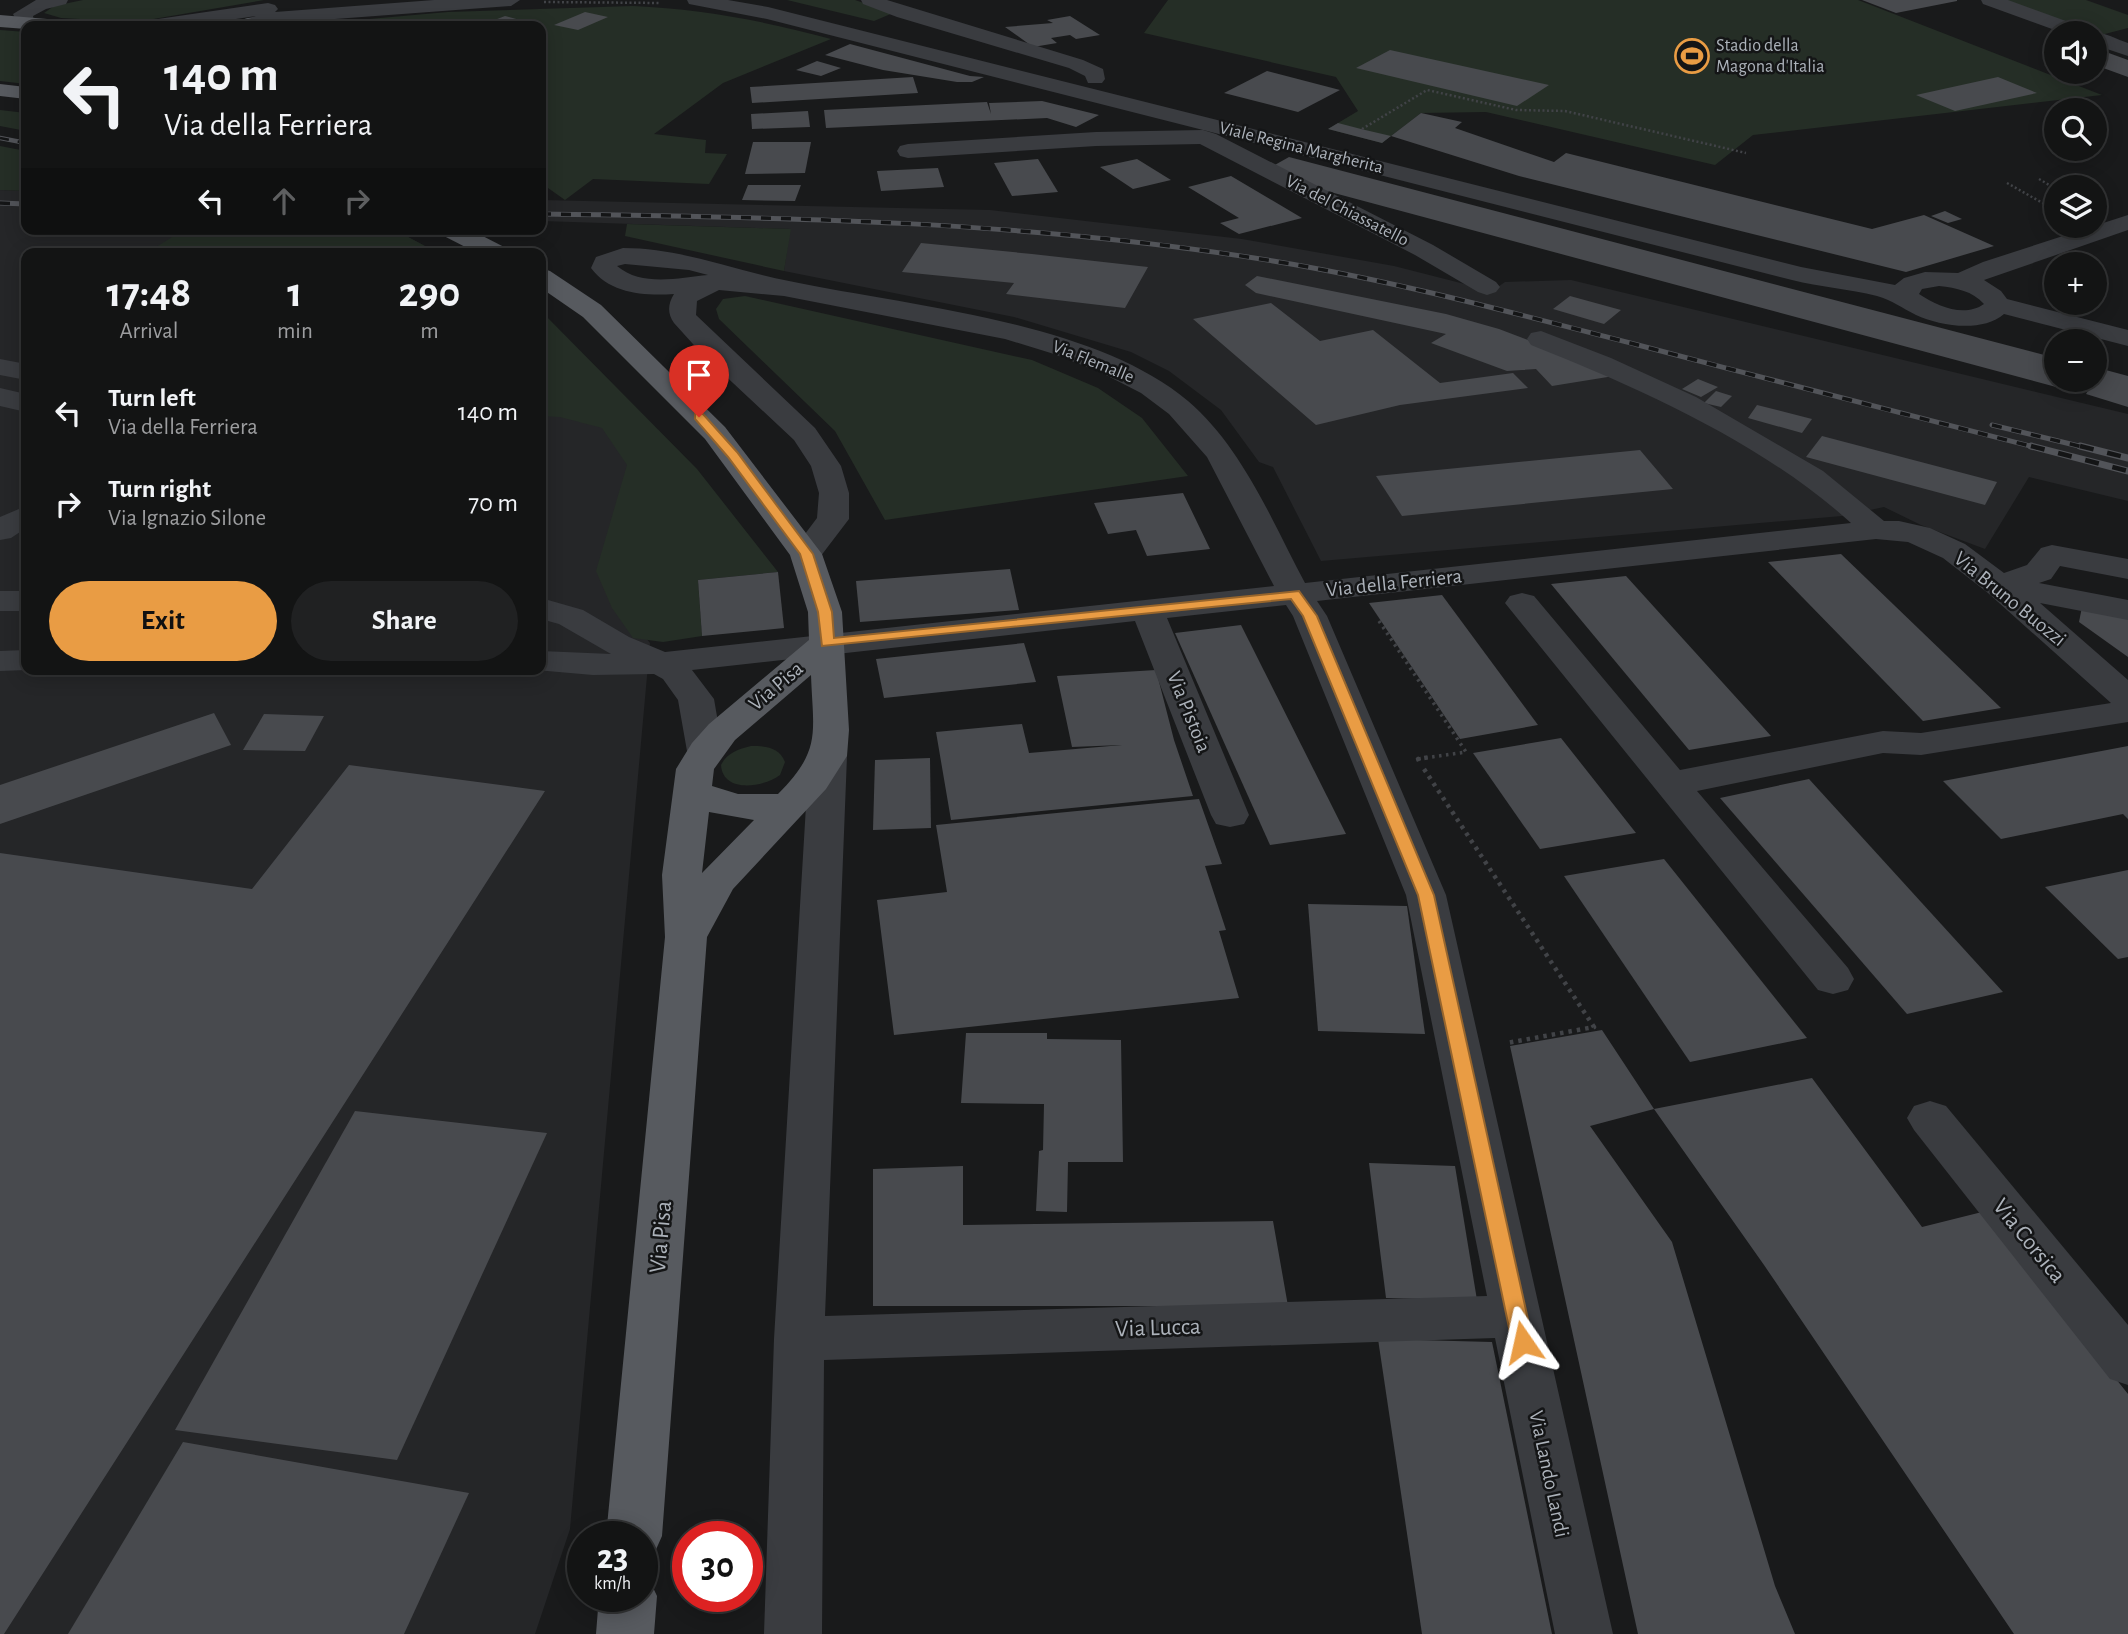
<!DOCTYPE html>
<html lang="en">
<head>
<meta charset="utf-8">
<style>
	:root { --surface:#131414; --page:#202122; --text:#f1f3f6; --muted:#9d9ea0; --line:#323334; --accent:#e99c44 }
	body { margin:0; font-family:"Alegreya Sans",sans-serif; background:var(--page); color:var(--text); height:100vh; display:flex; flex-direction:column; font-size:26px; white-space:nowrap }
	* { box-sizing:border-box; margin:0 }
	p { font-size:23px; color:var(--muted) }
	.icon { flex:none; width:38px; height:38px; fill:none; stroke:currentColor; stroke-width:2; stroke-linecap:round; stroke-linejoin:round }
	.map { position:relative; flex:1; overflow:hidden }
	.details { position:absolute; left:21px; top:248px; width:525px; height:427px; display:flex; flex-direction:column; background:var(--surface); border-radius:14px; box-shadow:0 4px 18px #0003,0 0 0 2px var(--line) }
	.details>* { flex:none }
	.banner { position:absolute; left:21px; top:21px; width:525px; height:214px; border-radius:14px; box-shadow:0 4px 18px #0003,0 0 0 2px var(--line); background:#131414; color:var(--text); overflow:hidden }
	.controls { position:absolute; left:2044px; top:21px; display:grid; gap:14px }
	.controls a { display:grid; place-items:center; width:63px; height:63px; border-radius:50%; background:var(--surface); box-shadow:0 4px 18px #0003,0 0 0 2px var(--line); font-size:35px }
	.speed { position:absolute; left:567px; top:1521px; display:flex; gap:14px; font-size:35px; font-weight:700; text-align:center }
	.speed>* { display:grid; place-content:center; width:91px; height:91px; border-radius:50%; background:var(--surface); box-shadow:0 4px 18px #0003,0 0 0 2px var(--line); line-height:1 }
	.speed small { font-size:18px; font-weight:400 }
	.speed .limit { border:10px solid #d22; background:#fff; color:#111 }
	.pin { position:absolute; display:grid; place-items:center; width:60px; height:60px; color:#fff; margin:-72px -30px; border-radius:50% 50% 50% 0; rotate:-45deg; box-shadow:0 0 7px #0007 }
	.pin .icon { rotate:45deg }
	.me { position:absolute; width:77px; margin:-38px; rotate:349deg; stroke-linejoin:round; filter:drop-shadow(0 0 5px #0008) }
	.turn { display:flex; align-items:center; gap:24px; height:147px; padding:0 28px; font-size:32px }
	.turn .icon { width:91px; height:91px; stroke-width:2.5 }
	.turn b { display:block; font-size:49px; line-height:60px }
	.lanes { display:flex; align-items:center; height:66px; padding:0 28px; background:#0003; justify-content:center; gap:35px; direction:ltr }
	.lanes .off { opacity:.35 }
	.eta { display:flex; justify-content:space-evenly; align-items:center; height:119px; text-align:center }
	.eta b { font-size:42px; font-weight:600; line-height:49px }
	.primary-button { display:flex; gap:14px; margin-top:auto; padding:14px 28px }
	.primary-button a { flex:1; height:80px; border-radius:42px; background:var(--accent); color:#111; font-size:28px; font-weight:600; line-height:80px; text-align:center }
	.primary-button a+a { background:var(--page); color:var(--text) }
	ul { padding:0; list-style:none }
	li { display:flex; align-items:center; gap:21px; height:91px; padding:0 28px }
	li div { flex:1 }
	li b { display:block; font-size:26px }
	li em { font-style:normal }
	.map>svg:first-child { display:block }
	.built { fill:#252628 }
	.green { fill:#252e26 }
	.building { fill:#484a4e }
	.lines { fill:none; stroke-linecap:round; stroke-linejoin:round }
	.path-far2 { stroke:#414347; stroke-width:2.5; stroke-dasharray:2 2.5; stroke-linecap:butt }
	.path-far1 { stroke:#414347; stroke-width:3.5; stroke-dasharray:2.5 4.5; stroke-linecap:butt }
	.path { stroke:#414347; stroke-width:4.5; stroke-dasharray:3.5 5; stroke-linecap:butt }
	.minor { fill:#3a3c40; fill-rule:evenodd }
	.major { fill:#575a5f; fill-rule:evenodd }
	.rail-far2-casing { stroke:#525459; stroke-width:4.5 }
	.rail-far1-casing { stroke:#525459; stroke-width:5 }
	.rail-casing { stroke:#525459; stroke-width:7 }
	.rail-far2 { stroke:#141516; stroke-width:2.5; stroke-dasharray:9; stroke-linecap:butt }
	.rail-far1 { stroke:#141516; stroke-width:3.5; stroke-dasharray:10; stroke-linecap:butt }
	.rail { stroke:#141516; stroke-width:4.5; stroke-dasharray:14; stroke-linecap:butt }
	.route { fill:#e99c44; stroke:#97652c; stroke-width:2 }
	.labels { text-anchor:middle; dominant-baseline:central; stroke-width:5; stroke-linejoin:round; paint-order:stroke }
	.far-poi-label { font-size:18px; fill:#acb2ba; stroke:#141516; text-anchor:start }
	.far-street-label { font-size:18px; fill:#acb2ba; stroke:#141516 }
	.street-label { font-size:21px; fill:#acb2ba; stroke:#141516 }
	.near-street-label { font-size:24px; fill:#acb2ba; stroke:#141516 }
</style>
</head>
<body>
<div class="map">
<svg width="2128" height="1634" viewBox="0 0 2128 1634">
	<rect width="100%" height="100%" fill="#191a1b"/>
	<g class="built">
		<polygon points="0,190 26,191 26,229 393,229 440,254 26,254 26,670 541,670 541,311 670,465 605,587 650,643 570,1529 535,1634 0,1634"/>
		<polygon points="541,200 990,210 1242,239 1394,266 1492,291 1505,282 1571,280 2128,414 2128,501 2029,477 1985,549 1921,525 1884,507 1842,516 1321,561 1273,467 1259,462 1221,410 1169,371 1131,352 1014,317 784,271 790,229 541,221"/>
	</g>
	<g class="green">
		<polygon points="83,0 264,0 136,22 61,18 44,13 54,6"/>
		<polygon points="787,0 855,0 893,13 874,21"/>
		<polygon points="1168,0 1858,0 2102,95 1753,135 1715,165 1486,112 1421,113 1382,143 1328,129 1358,111 1336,77 1144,33"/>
		<polygon points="2006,0 2086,0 2128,15 2128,28 2101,35"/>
		<path d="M633 6C701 9 765 21 831 39L723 83 654 134 706 140 705 153 727 154 709 184 593 179 565 200 541 183V26H290L448 12Z"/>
		<polygon points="0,30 26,32 26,84 0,81"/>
		<polygon points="0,110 26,113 26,131 0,126"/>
		<polygon points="0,146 26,151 26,191 0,190"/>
		<polygon points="627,224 791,229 784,271 625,236"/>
		<polygon points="185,229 393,229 440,254 145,254"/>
		<polygon points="745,296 1032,360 1098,388 1142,418 1188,476 885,520 835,431 719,319 716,309 723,299"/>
		<polygon points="541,311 697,469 778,572 698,580 702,636 663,642 633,638 612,608 596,571 627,465 602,428 560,417 541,416"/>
		<path d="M751 746C766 746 779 747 785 762L780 775C764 787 723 794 721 765 727 753 738 749 751 746Z"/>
	</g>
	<g class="building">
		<polygon points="1862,0 1957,0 1957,1 1896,13"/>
		<polygon points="585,12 608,17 578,30 554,25"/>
		<polygon points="505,16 538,25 538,26 512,26 492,21"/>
		<polygon points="1070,16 1100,35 1076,39 1070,35 1051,38 1057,43 1033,47 1005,27 1053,23 1047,20"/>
		<polygon points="850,44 970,76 984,77 972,82 957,82 883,70 825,55"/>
		<polygon points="2095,48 2128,60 2128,77 2095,65"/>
		<polygon points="1390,50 1549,85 1517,106 1356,68"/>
		<polygon points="817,61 841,68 821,76 796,70"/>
		<polygon points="1267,71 1340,90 1298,112 1224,93"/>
		<polygon points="913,77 918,93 752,103 750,87"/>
		<polygon points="1998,77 2037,93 1955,111 1916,95"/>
		<polygon points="1042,101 1099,115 1076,127 1047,118 826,128 824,110 987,102 991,114 989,103"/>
		<polygon points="808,111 810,127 752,129 751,114"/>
		<polygon points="1421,113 1462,122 1455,128 1554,162 1566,153 1872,229 1924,215 1994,246 1906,272 1519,176 1391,136"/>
		<polygon points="1338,123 1361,129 1391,136 1382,143 1328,129"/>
		<polygon points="753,142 811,142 805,173 745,174"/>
		<polygon points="1289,157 2056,358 2056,380 2061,380 2056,387 1308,186 1273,166"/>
		<polygon points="1038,159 1058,192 1012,196 994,163"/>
		<polygon points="1137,159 1171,180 1133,189 1100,167"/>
		<polygon points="938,168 944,187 881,191 877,171"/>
		<polygon points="1231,176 1302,218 1239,234 1220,223 1239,218 1188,187"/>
		<polygon points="748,185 801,185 795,201 742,200"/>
		<polygon points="1945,211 1962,219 1948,223 1931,216"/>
		<polygon points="921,243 1032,254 1148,267 1125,308 1006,294 1014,283 902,272"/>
		<polygon points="1257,276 1446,314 1499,329 1620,375 1552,386 1536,369 1507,371 1431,343 1446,334 1256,293 1245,285"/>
		<polygon points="1570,296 1621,310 1604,324 1553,309"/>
		<polygon points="1271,303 1320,341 1373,330 1440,383 1513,373 1528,388 1400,405 1316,425 1193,319"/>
		<polygon points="2102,369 2128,376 2128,407 2086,394"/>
		<polygon points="1698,379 1718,387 1701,397 1682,389"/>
		<polygon points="1716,391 1732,396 1721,407 1704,403"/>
		<polygon points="1757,405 1812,419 1802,433 1748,418"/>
		<polygon points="1822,436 1997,482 1985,505 1806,457"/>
		<polygon points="1640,450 1673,489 1402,516 1376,476"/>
		<polygon points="1183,493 1210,549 1147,556 1136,530 1108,534 1094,503"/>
		<polygon points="1841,554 2001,708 1923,721 1768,562"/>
		<polygon points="1010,569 1019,610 860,622 856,581"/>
		<polygon points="778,572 784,628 702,636 698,580"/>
		<polygon points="1626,576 1771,736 1689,750 1551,584"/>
		<polygon points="1442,595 1538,725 1460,739 1369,603"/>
		<polygon points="2082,607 2128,616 2128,657 2079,622"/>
		<polygon points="1241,625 1346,834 1270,845 1175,633"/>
		<polygon points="1024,643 1036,682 884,698 876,659"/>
		<polygon points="1156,670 1174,740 1193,796 951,820 936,732 1022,724 1029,753 1122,745 1072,747 1057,676"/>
		<polygon points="214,713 231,745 0,824 0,785"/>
		<polygon points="264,714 324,716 305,751 243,750"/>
		<polygon points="1561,738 1636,833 1540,849 1473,753"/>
		<polygon points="2128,746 2128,819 2123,814 2001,839 1943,781"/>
		<polygon points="930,758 931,828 873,830 875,760"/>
		<polygon points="349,765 545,791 4,1634 0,1634 0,853 252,889"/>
		<polygon points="1809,779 2003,992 1907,1014 1720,798"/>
		<polygon points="1199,799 1222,864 1205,866 1226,930 1219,931 1239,998 894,1035 877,900 947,892 936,825"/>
		<polygon points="1664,859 1807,1038 1690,1062 1564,876"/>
		<polygon points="2128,870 2128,957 2118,959 2045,887"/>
		<polygon points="1308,904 1407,906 1425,1034 1318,1031"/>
		<polygon points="1602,1030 1654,1109 1590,1126 1672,1242 1775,1586 1795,1634 1638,1634 1510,1046"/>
		<polygon points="966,1033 1047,1033 1047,1039 1121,1040 1123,1162 1068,1162 1067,1212 1036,1211 1039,1151 1043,1150 1044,1104 961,1103"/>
		<polygon points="1812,1078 1922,1227 1982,1212 2128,1394 2128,1634 2014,1634 1764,1265 1654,1109"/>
		<polygon points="355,1111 547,1133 397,1460 175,1430"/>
		<polygon points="1369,1163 1455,1166 1477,1300 1386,1298"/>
		<polygon points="963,1166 963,1225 1273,1221 1288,1306 873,1306 873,1169"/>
		<polygon points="1378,1339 1492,1342 1552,1634 1422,1634"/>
		<polygon points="183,1442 469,1493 404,1634 68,1634"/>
	</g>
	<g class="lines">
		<g class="path-far2">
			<polyline points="544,2 661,3"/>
			<polyline points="93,23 115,24"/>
			<polyline points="1362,129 1427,90 1516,110 1565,111 1746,153"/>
			<polyline points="2039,179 2056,189"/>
			<polyline points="2007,183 2055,210"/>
			<polyline points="401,229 413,236"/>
		</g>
		<polyline class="path-far1" points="1379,621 1466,752 1418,759"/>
		<g class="path">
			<polyline points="1419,761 1418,759 1430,757"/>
			<polyline points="1424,769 1594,1027 1507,1043"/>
		</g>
		<g class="minor">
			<polygon points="36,0 68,0 66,4 46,9 33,16 35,26 26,26 26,30 20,28 13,14"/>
			<polygon points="434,0 520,0 511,6 281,23 265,26 229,26 232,22 256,16 189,26 141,26 151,20 268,3 275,5 278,9 275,12"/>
			<path d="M687 0H728L768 7 1801 267 1895 285 1904 278 1925 272 1958 273 1983 262 2128 215V230L1984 280 2001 291 2007 299 2128 330V346L2004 314C1982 333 1940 326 1916 315 1902 308 1892 300 1877 296 1849 289 1820 287 1792 280L767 19 689 4ZM1939 286C1957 288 1972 291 1984 304 1964 318 1937 306 1919 294L1922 289Z"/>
			<polygon points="861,0 887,0 1083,60 1103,69 1105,79 1102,83 1088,83 1085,76 1069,68 897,17 863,4"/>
			<path d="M1981 0H2008L2088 29 2091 33C2103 31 2116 39 2128 43V56L2095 45V33H2063L1983 4Z"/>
			<polygon points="1203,130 1216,134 1433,245 1496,282 1500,287 1496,292 1487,295 1478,292 1415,255 1200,144 1096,146 908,158 900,156 897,151 900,146 908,144 1096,132"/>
			<path d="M623 248C681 248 733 270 789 281 908 306 1093 321 1188 401 1242 447 1272 521 1305 583L1851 523C1764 444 1640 388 1531 345L1527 339 1531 333 1541 331 1611 358 1696 397 1823 471 1884 521H1899L1930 528 1965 544 2004 573 2027 565 2041 548 2052 545 2128 559V579L2060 566 2051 579 2039 583 2128 600V620L2040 603 2128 680V722L1921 755 1883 753 1697 791 1848 968 1854 979 1848 990 1833 994 1818 990 1505 603 1510 596 1522 593 1534 596 1680 770 1883 731 1921 733 2111 703 1988 593 1943 558 1908 542 1876 539 1317 601 1327 616 1446 895 1613 1634H1555L1495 1338 824 1360 822 1634H764L774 1339 809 756 815 748 828 745 841 748 847 756 825 1316 1487 1296 1406 895 1293 616 1286 605 1167 618 1249 815 1244 824 1230 827 1216 824 1211 815 1135 621 692 670 714 699 723 751 718 759 705 762 692 759 687 751 678 700 663 679 654 674 593 675 536 670H541V651L611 654 559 624 541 619V598L583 610 629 637 665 652 1274 586 1207 457 1169 414 1141 393 1100 372 1054 354 1005 339 784 296 719 290 697 301 696 315 815 428 841 466 849 493V519L817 561 806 564 795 561 790 554 817 518 819 493 811 466 794 440 702 354 674 323C667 313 668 304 674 294 645 296 610 294 591 268L596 257ZM625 264 689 270 708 275C678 278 642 287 617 266Z"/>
			<polygon points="0,359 26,364 26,380 0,375"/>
			<polygon points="0,388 26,394 26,412 0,406"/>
			<polygon points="26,506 26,528 11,538 0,540 0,517"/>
			<rect x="0" y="591" width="26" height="20"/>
			<polygon points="26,650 27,670 0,671 0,651"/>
			<polygon points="1930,1101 1946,1106 2128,1325 2128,1385 2110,1379 1914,1130 1907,1118 1914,1106"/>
		</g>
		<g class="major">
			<polygon points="0,15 59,20 69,26 26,26 26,29 0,27"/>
			<polygon points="248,18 255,20 256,26 232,26 235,22"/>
			<polygon points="0,84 26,87 26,99 0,96"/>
			<polygon points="437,229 469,229 508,249 511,254 479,254 440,234"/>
			<path d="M541 268 550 271 601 305 725 427 822 554 842 612 849 730 847 756 826 789 733 889 707 937 662 1536 654 1554 642 1559V1536H606L665 937 662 875 676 769 692 743 709 724 809 640 808 612 790 555 705 439 583 317 541 288ZM811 675C813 733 822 750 778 794H738L712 786 714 769 735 740ZM709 812 754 820 702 873Z"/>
			<polygon points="642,1574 648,1577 657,1596 654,1634 596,1634 599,1596 642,1596"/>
		</g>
		<g class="rail-far2-casing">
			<polyline id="rail-far2" points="0,138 26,143"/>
		</g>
		<g class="rail-far1-casing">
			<g id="rail-far1">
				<polyline points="0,203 26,204"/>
				<path d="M541 214C785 217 1031 221 1273 261 1396 281 1517 314 1638 345 1771 380 1904 414 2038 448"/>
				<polyline points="1992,425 2087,448"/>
			</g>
		</g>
		<g class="rail-casing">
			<g id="rail">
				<polyline points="2031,446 2128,471"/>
				<polyline points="2080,446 2128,458"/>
			</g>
		</g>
		<use href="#rail-far2" class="rail-far2"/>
		<use href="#rail-far1" class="rail-far1"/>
		<use href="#rail" class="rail"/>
	</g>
	<polygon class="route" points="699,413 703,414 737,452 813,554 832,612 834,638 1299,591 1317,616 1434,895 1533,1342 1530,1348 1523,1351 1515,1348 1512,1342 1418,895 1303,616 1291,599 822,646 818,612 800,554 728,457 695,419 695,414"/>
	<defs>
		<g id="stadium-ring" transform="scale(1.75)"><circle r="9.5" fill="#141516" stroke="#e99c44" stroke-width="1.5"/><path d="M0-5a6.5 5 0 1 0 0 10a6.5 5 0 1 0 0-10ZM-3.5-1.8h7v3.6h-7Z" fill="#e99c44"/></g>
	</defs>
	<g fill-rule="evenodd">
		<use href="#stadium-ring" x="1692" y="56"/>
	</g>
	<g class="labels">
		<g class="far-poi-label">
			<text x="1716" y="46">Stadio della<tspan x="1716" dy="21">Magona d'Italia</tspan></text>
		</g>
		<g class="far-street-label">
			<text transform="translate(1301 148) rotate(14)">Viale Regina Margherita</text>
			<text transform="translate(1347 211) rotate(27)">Via del Chiassatello</text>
			<text transform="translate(1093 362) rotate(22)">Via Flemalle</text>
		</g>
		<g class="street-label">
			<text transform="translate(1394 583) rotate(-6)">Via della Ferriera</text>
			<text transform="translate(2010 599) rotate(39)">Via Bruno Buozzi</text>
			<text transform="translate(776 686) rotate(-40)">Via Pisa</text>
			<text transform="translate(1189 712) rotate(68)">Via Pistoia</text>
			<text transform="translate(1549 1474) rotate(78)">Via Lando Landi</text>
		</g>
		<g class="near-street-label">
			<text transform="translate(661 1237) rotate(-85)">Via Pisa</text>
			<text transform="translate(2029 1241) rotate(51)">Via Corsica</text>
			<text transform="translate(1158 1328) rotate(-2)">Via Lucca</text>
		</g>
	</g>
</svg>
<div class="controls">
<a><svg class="icon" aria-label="sound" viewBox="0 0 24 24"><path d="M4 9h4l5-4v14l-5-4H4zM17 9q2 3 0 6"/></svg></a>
<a><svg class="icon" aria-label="search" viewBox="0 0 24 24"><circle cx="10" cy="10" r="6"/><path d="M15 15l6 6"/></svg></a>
<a><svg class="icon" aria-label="layers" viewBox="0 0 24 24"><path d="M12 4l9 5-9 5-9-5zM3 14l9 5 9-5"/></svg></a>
<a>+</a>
<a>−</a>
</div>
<div class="speed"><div>23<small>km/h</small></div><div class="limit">30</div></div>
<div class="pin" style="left:699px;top:417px;background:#d93025"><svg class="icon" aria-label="arrive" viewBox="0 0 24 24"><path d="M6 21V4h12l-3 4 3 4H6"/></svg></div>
<svg class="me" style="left:1523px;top:1342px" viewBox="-20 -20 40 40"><path d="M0-17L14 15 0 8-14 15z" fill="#e99c44" stroke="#fff" stroke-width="4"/></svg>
<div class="banner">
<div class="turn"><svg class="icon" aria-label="left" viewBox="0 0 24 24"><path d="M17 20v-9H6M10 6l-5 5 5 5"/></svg><div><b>140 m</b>Via della Ferriera</div></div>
<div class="lanes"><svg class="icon" aria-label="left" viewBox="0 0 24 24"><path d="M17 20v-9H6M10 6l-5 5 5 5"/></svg><svg class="icon off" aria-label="ahead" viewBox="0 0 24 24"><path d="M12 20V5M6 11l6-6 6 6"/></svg><svg class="icon off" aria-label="right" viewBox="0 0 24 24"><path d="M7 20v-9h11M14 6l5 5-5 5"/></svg></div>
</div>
<section class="details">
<div class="eta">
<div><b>17:48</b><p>Arrival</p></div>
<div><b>1</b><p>min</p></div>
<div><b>290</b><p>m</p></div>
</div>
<ul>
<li><svg class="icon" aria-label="left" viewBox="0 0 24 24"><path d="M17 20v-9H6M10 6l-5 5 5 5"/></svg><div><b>Turn left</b><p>Via della Ferriera</p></div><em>140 m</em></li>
<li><svg class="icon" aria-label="right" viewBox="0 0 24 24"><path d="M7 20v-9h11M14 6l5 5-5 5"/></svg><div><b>Turn right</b><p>Via Ignazio Silone</p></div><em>70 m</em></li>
</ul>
<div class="primary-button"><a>Exit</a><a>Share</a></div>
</section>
</div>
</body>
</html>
